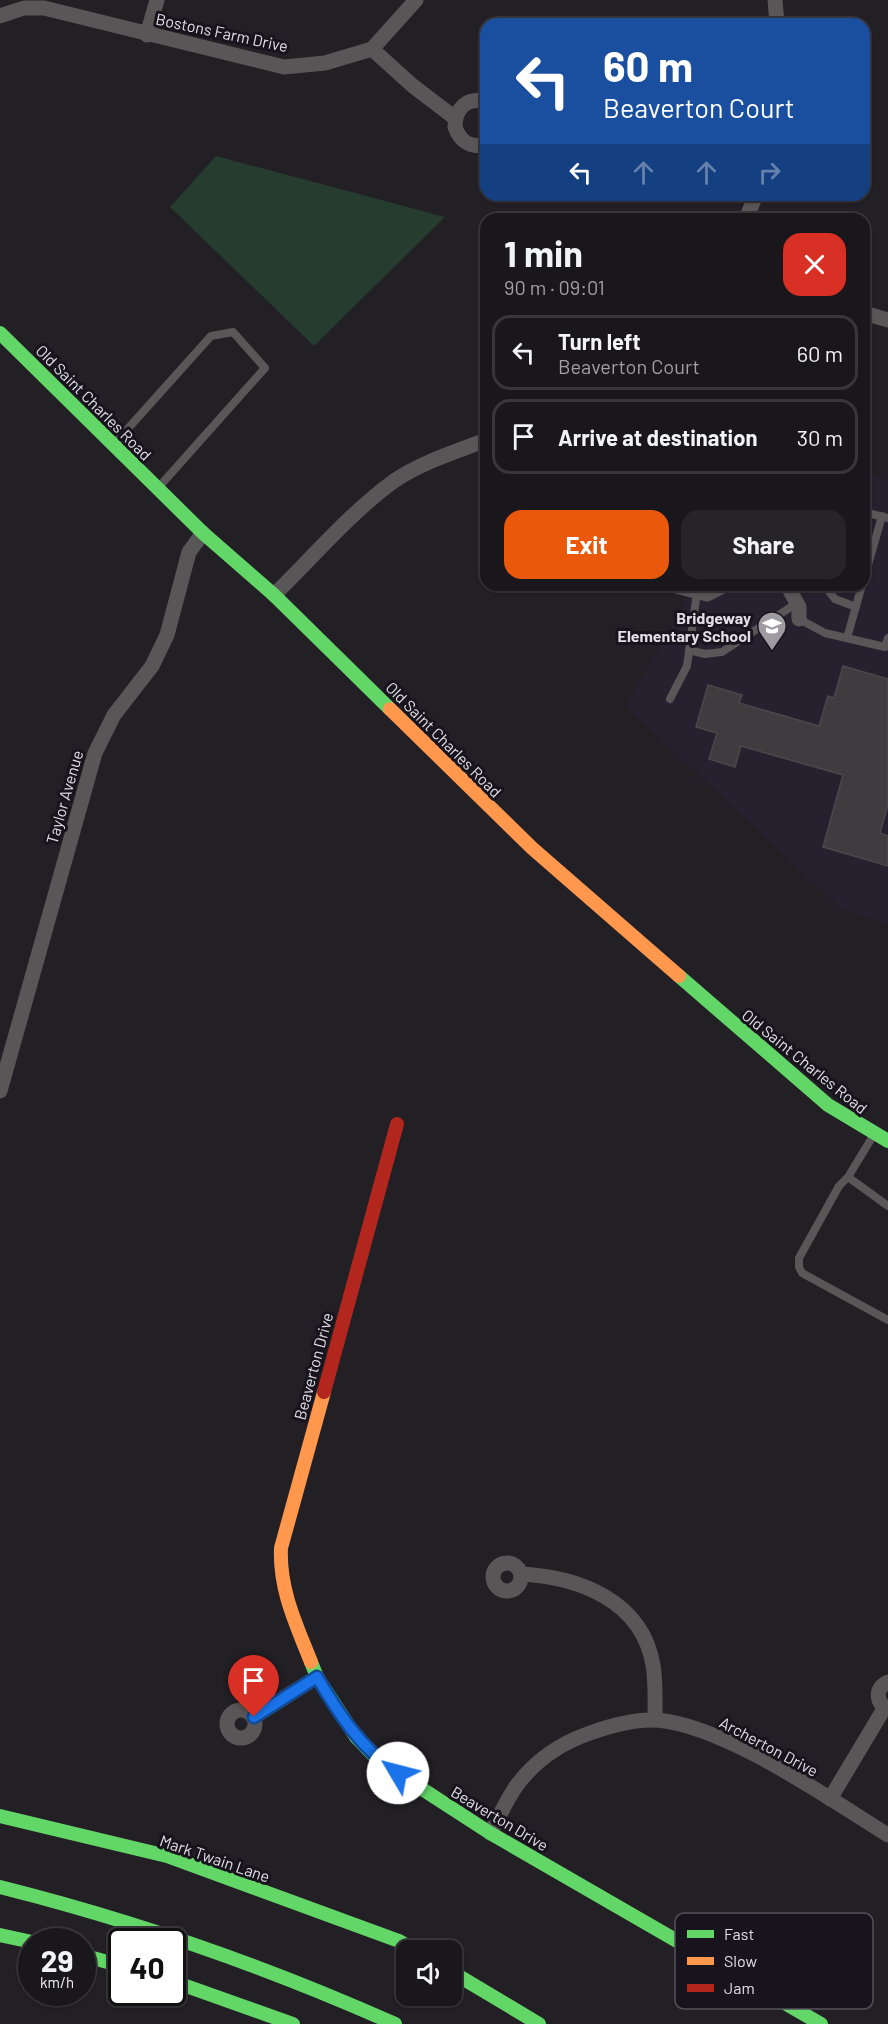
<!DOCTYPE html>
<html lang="en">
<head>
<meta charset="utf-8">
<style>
	:root { --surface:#1a171c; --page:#272429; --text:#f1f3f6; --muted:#9f9fa3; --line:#38363b; --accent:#ea580c }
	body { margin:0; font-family:Barlow,sans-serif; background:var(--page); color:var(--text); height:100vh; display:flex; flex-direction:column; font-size:22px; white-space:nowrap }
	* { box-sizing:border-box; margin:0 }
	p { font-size:20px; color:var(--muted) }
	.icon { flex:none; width:33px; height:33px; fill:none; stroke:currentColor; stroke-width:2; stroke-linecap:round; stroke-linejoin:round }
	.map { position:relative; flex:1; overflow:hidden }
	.side { position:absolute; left:480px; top:213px; width:390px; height:378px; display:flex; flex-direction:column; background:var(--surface); border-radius:18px; box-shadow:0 2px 4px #0004,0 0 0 2px var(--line) }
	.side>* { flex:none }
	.hud { position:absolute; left:480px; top:18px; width:390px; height:183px; border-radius:18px; box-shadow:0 2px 4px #0004,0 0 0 2px var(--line); background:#1a4fa0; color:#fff; overflow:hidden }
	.fabs { position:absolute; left:396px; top:1940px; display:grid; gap:12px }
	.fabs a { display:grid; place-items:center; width:66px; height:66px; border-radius:12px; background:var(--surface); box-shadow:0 2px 4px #0004,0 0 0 2px var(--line); font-size:30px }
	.speed { position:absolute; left:18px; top:1928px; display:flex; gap:12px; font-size:30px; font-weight:700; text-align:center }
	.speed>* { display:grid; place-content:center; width:78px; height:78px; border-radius:50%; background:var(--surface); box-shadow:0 2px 4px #0004,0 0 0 2px var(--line); line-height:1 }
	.speed small { font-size:15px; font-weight:400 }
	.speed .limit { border:3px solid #111; border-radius:9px; background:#fff; color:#111 }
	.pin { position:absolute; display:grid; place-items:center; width:51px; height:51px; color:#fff; margin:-62px -26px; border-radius:50% 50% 50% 0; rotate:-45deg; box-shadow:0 0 6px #0007 }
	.pin .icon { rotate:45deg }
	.me { position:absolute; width:66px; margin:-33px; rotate:307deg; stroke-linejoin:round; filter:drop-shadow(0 0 4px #0008) }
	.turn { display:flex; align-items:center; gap:21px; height:126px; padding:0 24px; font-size:27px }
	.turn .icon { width:78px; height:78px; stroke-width:2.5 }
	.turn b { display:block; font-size:42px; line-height:51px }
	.lanes { display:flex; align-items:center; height:57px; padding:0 24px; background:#0003; justify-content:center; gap:30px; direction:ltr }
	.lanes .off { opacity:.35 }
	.round { display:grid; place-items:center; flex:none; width:63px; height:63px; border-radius:18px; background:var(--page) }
	.overview { display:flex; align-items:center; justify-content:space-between; height:102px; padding:0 24px }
	h1 { font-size:36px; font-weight:700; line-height:45px }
	.primary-button { display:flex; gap:12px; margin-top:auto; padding:12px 24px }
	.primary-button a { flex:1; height:69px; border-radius:18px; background:var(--accent); color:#fff; font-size:24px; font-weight:700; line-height:69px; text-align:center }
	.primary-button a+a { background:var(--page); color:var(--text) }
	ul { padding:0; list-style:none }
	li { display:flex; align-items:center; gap:18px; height:75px; margin:0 12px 9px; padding:0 12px; border:3px solid var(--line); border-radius:18px }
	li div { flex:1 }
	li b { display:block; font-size:22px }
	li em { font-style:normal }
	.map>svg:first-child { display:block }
	.built { fill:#26212f }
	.green { fill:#253c2e }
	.building { fill:#3f3c40; stroke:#4b484c; stroke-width:1.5 }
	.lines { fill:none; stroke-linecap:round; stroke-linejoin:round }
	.lane { stroke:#585657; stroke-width:8 }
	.street { stroke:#585657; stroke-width:15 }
	.fast { stroke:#63d668; stroke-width:14 }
	.slow { stroke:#ff974d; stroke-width:14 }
	.jam { stroke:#b3261e; stroke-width:14 }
	.route-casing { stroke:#114b97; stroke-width:15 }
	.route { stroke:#1a73e8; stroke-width:10 }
	.labels { text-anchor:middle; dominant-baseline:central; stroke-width:6; stroke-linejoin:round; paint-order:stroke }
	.street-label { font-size:16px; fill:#e1dee5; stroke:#18141d }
	.poi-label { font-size:16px; font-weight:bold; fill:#e1dee5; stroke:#18141d; text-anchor:end }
	.key { fill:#18141d; stroke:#545159; stroke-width:1.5 }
	.key-label { font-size:16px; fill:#e1dee5 }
</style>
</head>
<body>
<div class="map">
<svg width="888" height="2024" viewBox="0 0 888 2024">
	<rect width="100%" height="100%" fill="#221f25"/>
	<polygon class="built" points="864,473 888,480 888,924 841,908 626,706 695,585 864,585"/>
	<polygon class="green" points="216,156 445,217 314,346 170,207"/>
	<polygon class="building" points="843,666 888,679 888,805 880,833 888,836 888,866 823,847 843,775 741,746 735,767 709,759 717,733 696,727 708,685 742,695 739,703 819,726 828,696 834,698"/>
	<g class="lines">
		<g class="lane">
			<polyline points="115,443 211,336 233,332 265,368 158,488"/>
			<polyline points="864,512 888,518"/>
			<polyline points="864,579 882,516"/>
			<polyline points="824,585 835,599 856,607"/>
			<polyline points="799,619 825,633 885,647 888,638"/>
			<polyline points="847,638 862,585"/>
			<polyline points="689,650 705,654 722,652 797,603"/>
			<polyline points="670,699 687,666 697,592"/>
			<polyline points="873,1136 848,1177 839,1186 799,1258 799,1267 802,1273 888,1320"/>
			<polyline points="848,1177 888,1206"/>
		</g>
		<g class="street">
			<polyline points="775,0 777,24"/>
			<polyline points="0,16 24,8 44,8 284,67 325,63 372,49 416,0"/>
			<polyline points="147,35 157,0"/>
			<polyline points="372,49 413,86 455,118"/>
			<path d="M486 102C467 96 455 109 455 127 460 141 471 149 486 144"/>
			<polyline points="746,219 756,195"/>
			<polyline points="864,313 888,320"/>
			<polyline points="672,585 707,594 725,585"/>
			<polyline points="787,585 799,607 799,619"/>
			<path d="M274 595C313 557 350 513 394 481 422 462 455 452 486 440"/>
			<polyline points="0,1091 95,753 114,715 152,666 167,635 189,552 203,533"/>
			<circle cx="507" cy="1577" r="14"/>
			<path d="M521 1574C578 1577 642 1600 653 1665 656 1683 655 1702 655 1720"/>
			<path d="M888 1682C875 1688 875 1702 888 1709"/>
			<circle cx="241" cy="1724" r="14"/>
			<polyline points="254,1717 317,1677"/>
			<polyline points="830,1799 885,1707"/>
			<path d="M490 1833C499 1818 506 1800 517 1785 535 1761 561 1743 590 1733 609 1726 636 1719 657 1720 726 1726 828 1798 888 1835"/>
		</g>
		<g class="fast">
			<polyline points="0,333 203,533 274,595 390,709"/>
			<polyline points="679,976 828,1105 888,1141"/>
			<polyline points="311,1662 317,1677 356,1737 379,1761 490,1833 821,2024"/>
			<polyline points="0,1816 167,1856 399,1941 414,1950"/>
			<path d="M0 1887C136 1921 267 1967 395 2024"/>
			<polyline points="0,1935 32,1942"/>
			<polyline points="82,1955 122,1966"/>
			<polyline points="452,1972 539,2024"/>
			<polyline points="172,1981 293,2024"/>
		</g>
		<g class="slow">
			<polyline points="390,709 532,848 679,976"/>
			<path d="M311 1662C296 1624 279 1589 281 1548L324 1392"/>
		</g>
		<polyline class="jam" points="324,1392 397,1124"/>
	</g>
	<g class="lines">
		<g class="route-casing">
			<path id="route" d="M254 1717 317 1677C339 1714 361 1749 398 1773"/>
		</g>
		<use href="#route" class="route"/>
	</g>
	<defs>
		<g id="school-pin" transform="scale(1.5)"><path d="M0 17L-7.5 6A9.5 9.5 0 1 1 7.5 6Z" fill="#9e9ba2" stroke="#18141d"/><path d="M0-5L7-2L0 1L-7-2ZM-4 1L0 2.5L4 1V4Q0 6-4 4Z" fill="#fff"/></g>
	</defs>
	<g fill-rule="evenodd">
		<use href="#school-pin" x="772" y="626"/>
	</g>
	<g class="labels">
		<g class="street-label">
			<text transform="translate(222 32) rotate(12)">Bostons Farm Drive</text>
			<text transform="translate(94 402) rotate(45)">Old Saint Charles Road</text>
			<text transform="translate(444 739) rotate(45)">Old Saint Charles Road</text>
			<text transform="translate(64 797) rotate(-74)">Taylor Avenue</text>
			<text transform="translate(805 1061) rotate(39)">Old Saint Charles Road</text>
			<text transform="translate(313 1366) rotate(-75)">Beaverton Drive</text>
			<text transform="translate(769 1746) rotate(28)">Archerton Drive</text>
			<text transform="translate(500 1818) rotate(31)">Beaverton Drive</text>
			<text transform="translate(215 1858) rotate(19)">Mark Twain Lane</text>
		</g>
		<g class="poi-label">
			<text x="751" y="617">Bridgeway<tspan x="751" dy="18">Elementary School</tspan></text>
		</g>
	</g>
	<rect x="675" y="1913" width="198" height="96" rx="9" class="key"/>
	<rect x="687" y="1930" width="27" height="8" fill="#63d668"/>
	<rect x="687" y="1957" width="27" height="8" fill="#ff974d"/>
	<rect x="687" y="1984" width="27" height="8" fill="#b3261e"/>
	<g class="key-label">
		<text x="724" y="1940">Fast</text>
		<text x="724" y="1967">Slow</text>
		<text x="724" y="1994">Jam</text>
	</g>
</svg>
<div class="fabs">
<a><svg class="icon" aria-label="sound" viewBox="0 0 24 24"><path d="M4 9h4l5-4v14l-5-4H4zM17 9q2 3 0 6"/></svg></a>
</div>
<div class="speed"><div>29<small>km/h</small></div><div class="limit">40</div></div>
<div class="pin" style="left:254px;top:1717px;background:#d93025"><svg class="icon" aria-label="arrive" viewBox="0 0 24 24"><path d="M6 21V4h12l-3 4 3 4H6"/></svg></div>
<svg class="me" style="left:398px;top:1773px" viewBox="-20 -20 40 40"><circle r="19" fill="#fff"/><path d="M0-13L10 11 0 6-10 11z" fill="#1a73e8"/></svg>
<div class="hud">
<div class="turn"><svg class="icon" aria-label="left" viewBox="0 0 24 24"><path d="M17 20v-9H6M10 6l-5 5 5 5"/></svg><div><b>60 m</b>Beaverton Court</div></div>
<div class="lanes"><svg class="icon" aria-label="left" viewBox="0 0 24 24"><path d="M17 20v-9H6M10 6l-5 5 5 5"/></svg><svg class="icon off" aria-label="ahead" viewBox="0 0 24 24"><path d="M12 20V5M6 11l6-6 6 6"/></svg><svg class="icon off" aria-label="ahead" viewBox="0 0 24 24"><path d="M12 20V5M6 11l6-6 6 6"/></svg><svg class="icon off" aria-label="right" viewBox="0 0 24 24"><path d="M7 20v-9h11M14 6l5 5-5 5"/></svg></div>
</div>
<section class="side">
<div class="overview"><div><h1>1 min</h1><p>90 m · 09:01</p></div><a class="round" style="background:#d93025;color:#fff"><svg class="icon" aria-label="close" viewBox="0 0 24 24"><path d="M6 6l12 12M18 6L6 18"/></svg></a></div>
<ul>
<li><svg class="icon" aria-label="left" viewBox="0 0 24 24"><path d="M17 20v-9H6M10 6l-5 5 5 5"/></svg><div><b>Turn left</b><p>Beaverton Court</p></div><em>60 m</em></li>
<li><svg class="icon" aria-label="arrive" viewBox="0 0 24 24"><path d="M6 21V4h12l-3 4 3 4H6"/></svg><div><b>Arrive at destination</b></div><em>30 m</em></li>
</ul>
<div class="primary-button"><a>Exit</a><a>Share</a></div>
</section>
</div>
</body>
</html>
